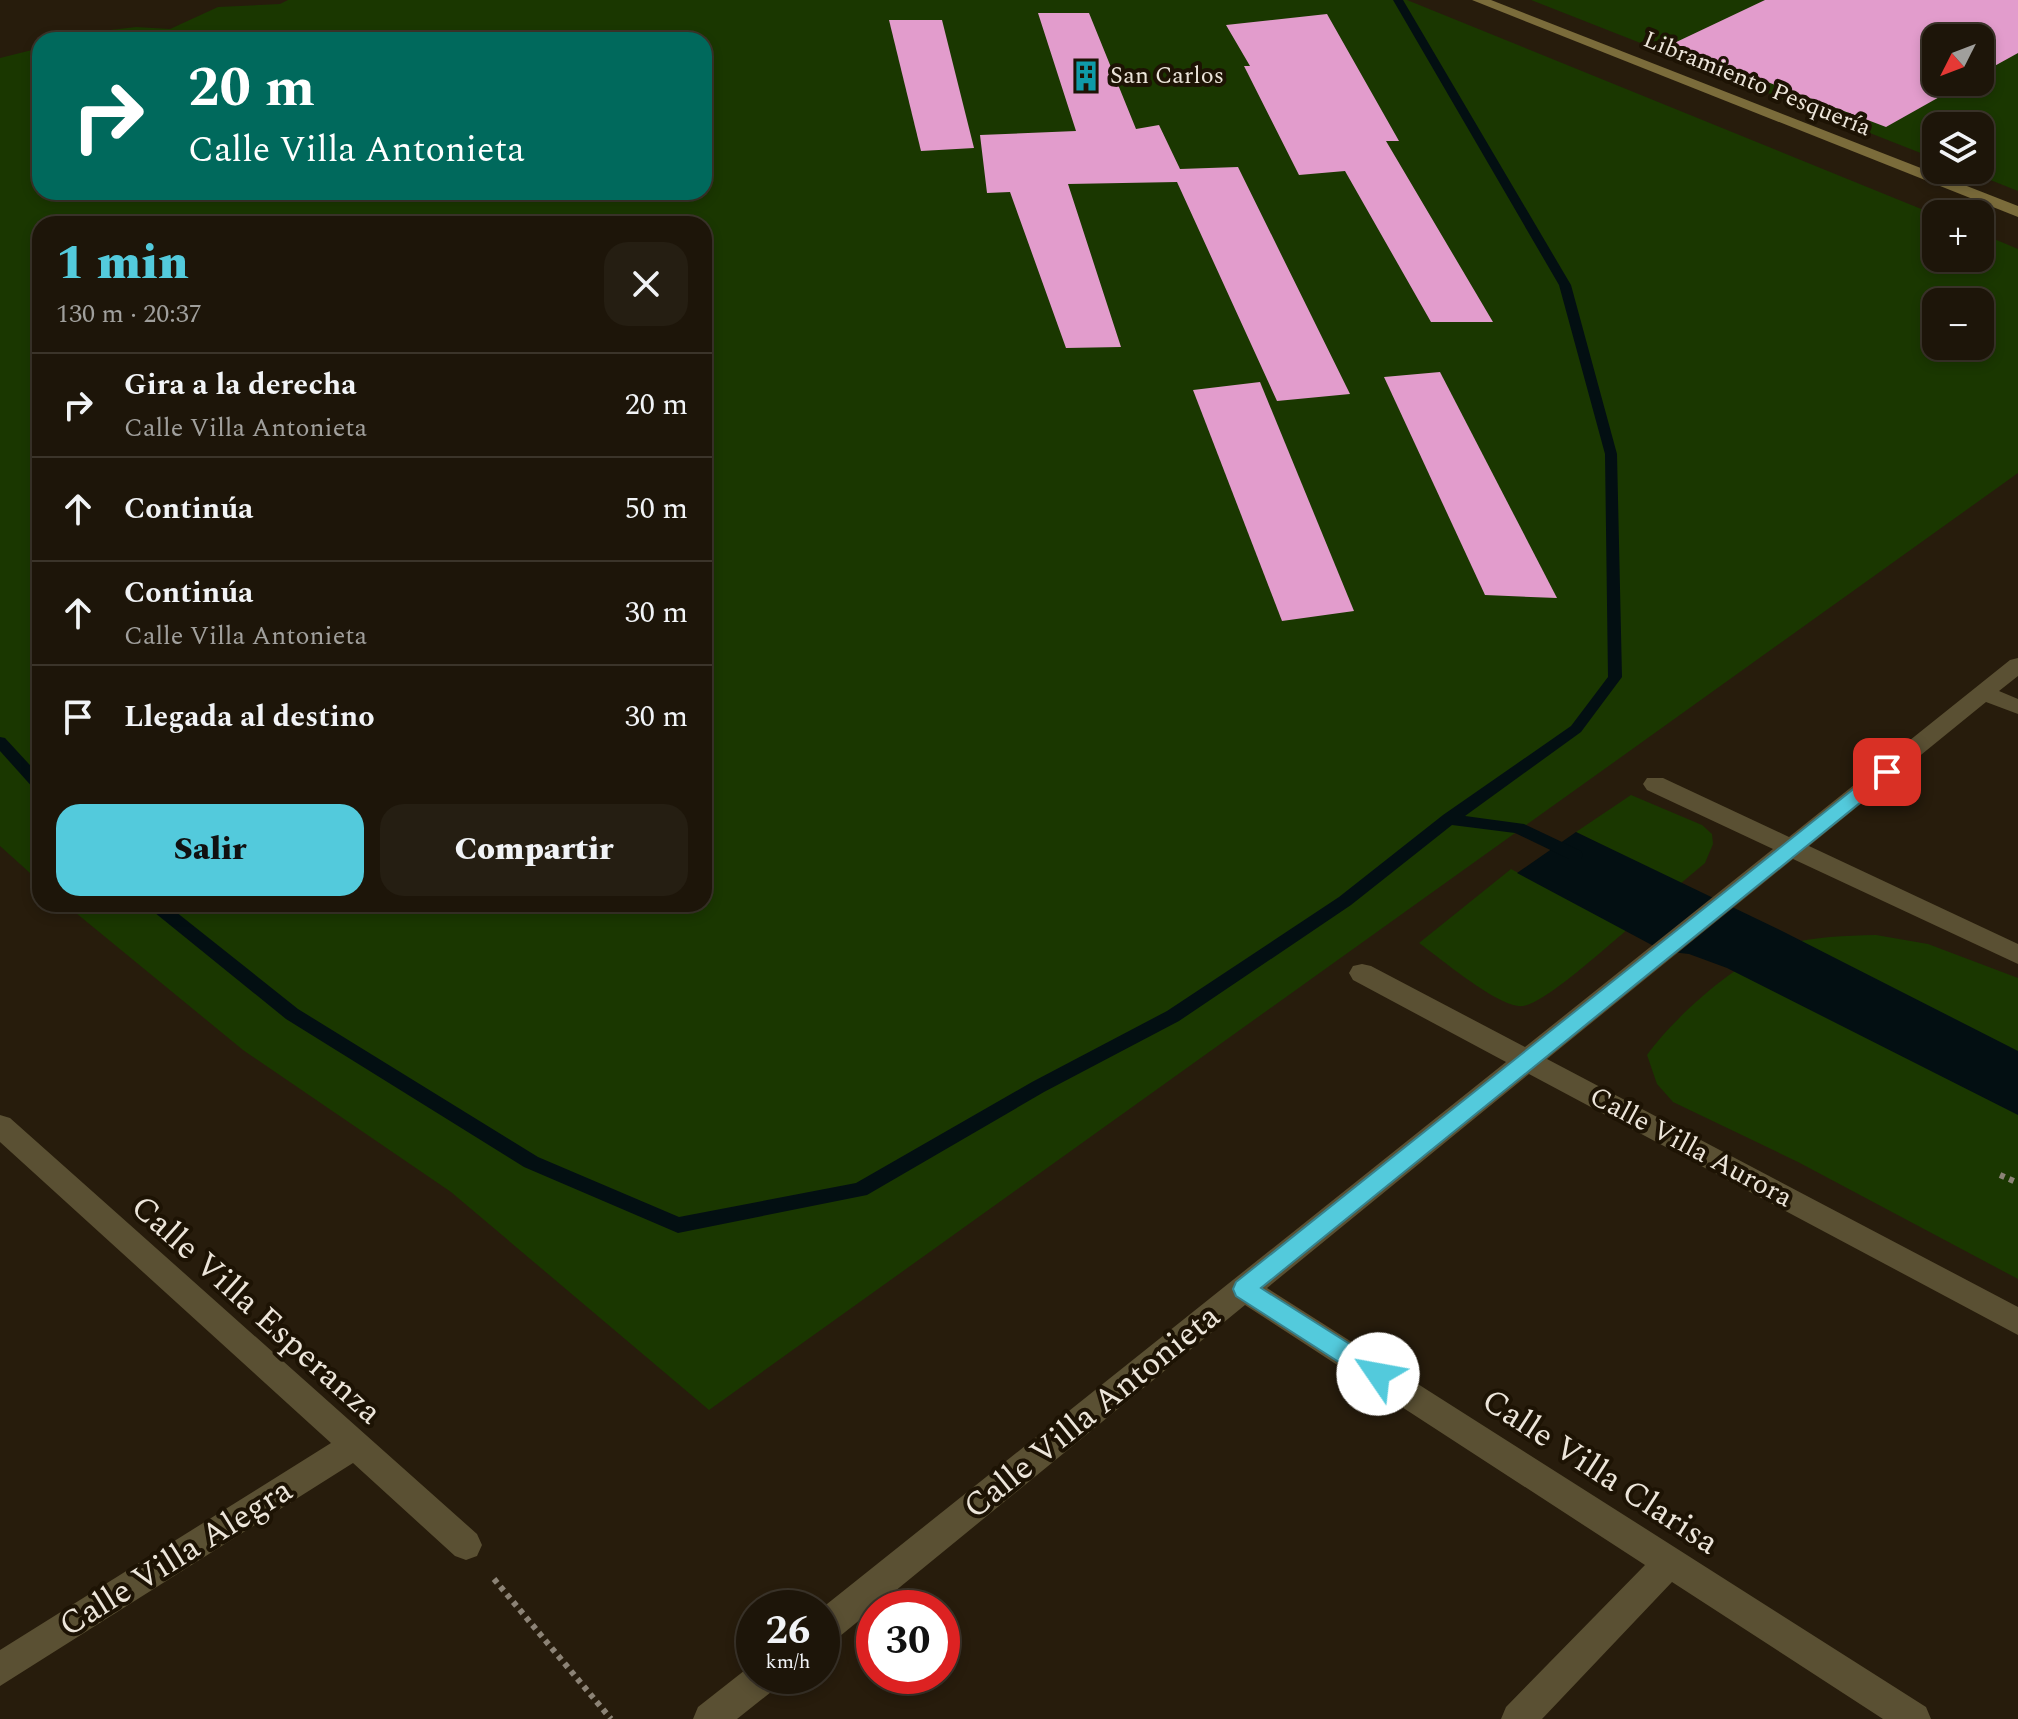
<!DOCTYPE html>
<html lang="es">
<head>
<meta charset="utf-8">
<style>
	:root { --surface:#1d1509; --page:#251e12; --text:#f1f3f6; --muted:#a09f9c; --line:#3b342a; --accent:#53cadc }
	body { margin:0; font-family:Spectral,serif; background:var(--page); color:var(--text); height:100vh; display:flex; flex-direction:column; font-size:30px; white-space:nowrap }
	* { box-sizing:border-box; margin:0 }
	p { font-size:26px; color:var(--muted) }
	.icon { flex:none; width:44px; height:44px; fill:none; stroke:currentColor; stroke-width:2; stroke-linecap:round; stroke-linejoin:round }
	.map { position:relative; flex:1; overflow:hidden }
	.details { position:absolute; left:32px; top:216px; width:680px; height:696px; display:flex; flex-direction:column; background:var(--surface); border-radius:24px; box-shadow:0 4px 12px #0003,0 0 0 2px var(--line) }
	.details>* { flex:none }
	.hud { position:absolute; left:32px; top:32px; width:680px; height:168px; border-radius:24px; box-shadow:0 4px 12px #0003,0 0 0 2px var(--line); background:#00695c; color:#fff; overflow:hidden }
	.needle { width:52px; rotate:228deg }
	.tools { position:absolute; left:1922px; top:24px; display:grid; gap:16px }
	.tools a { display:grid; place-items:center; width:72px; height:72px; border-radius:16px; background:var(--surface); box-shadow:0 4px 12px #0003,0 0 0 2px var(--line); font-size:40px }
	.speed { position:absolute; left:736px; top:1590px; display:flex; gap:16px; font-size:40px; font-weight:700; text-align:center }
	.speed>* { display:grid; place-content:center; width:104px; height:104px; border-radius:50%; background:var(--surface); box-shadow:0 4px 12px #0003,0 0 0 2px var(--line); line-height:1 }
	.speed small { font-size:20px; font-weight:400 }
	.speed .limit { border:12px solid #d22; background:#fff; color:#111 }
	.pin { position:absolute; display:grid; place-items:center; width:68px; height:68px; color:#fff; margin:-34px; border-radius:16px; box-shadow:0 4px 12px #0006 }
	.me { position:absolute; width:88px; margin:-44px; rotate:303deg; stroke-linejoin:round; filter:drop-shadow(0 0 6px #0008) }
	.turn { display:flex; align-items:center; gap:28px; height:168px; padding:0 24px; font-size:36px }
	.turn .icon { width:104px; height:104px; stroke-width:2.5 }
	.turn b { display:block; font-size:56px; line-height:68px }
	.round { display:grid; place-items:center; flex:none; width:84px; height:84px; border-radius:24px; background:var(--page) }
	.overview { display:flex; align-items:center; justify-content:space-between; height:136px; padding:0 24px }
	h1 { font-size:48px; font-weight:800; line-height:60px; color:var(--accent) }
	.action { display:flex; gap:16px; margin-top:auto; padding:16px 24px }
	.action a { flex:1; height:92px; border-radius:24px; background:var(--accent); color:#111; font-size:32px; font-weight:800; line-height:92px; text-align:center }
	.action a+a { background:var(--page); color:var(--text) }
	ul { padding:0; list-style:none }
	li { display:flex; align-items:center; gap:24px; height:104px; padding:0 24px; border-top:2px solid var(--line) }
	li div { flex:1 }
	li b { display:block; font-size:30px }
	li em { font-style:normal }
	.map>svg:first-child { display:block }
	.green { fill:#1a3700; fill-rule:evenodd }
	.water { fill:#030f12 }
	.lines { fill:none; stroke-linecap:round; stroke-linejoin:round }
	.stream { fill:#030f12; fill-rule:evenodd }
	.building { fill:#e29ccc }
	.path { stroke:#8c8376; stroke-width:6; stroke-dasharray:5 5; stroke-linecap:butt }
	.street { fill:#5a5033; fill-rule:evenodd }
	.secondary { fill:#7b6c3b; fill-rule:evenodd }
	.route { fill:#53cadc; stroke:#36838f; stroke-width:2 }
	.labels { text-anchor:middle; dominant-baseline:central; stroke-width:8; stroke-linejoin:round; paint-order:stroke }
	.far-poi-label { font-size:24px; fill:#ece5da; stroke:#1d1304; text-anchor:start }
	.far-street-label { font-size:24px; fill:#ece5da; stroke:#1d1304 }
	.street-label { font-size:28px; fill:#ece5da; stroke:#1d1304 }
	.near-street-label { font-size:34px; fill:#ece5da; stroke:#1d1304 }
</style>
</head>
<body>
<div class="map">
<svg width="2018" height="1719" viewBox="0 0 2018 1719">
	<rect width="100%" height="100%" fill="#271c0c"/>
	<g class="green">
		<path d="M288 0H1407L1936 215V258H1980V233L2018 249V473L709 1410 451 1192 243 1050 65 904H704V224H40V882L0 846V58L40 48V192H704V40H66L93 32 136 27 170 29 218 7 280 4ZM1936 302H1980V346H1936Z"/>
		<path d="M1531 0H2018V191L1965 170H1980V126H1936V159ZM1936 38H1980V82H1936Z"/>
		<polygon points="1631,795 1702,825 1712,834 1713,844 1705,863 1680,884 1576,832"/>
		<path d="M1511 869 1627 930C1607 946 1546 1003 1523 1006 1500 1009 1440 958 1419 943Z"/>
		<path d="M1876 935 1928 944 2018 978V1279L1798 1162 1673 1102 1657 1084 1647 1055C1674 1017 1740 958 1785 945 1815 936 1845 936 1876 935Z"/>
	</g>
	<polygon class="water" points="1576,832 1784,932 2018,1051 2018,1115 1727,968 1689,954 1663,951 1517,873"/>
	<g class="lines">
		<g class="stream">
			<polygon points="1393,0 1403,0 1571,285 1617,454 1622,677 1581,732 1465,816 1524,824 1581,851 1583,855 1581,859 1569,859 1515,833 1452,825 1351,905 1179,1021 1044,1092 867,1195 678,1233 524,1167 286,1019 149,908 147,904 166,904 298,1009 538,1157 679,1217 856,1183 1032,1082 1167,1011 1339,897 1443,815 1571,726 1608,677 1605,454 1559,285"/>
			<polygon points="0,737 5,738 40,776 40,791 35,790 0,751"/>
		</g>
	</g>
	<g class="building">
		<polygon points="1765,0 2018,0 2018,53 1980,74 1980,38 1936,38 1936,82 1966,82 1886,127 1670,45"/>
		<polygon points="1038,13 1089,13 1136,129 1159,125 1180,169 1238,167 1350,394 1277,401 1177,182 1068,184 1121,347 1066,348 1010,192 987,193 980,135 1076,131"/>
		<polygon points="1327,14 1399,141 1386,141 1493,322 1431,322 1345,171 1299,175 1244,66 1250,66 1226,25"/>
		<polygon points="889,20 942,20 974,148 921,151"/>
		<polygon points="1440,372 1557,598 1485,595 1384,377"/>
		<polygon points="1260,382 1354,611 1282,621 1193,390"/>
	</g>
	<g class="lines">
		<g class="path">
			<polyline points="2000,1175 2018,1183"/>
			<polyline points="494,1579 611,1719"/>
		</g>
		<g class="street">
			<polygon points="2018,658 2018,676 1999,691 2018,699 2018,714 1986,702 1809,846 2018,944 2018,964 1793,859 1547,1059 2018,1307 2018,1335 1529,1074 1267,1288 1926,1707 1931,1719 1883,1719 1672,1582 1542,1719 1501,1719 1506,1707 1645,1565 1245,1305 834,1641 822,1645 822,1608 1506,1062 1353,980 1349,973 1353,966 1362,964 1371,966 1525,1047 1773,849 1647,790 1643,784 1647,778 1663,778 1789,837 2010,660"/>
			<polygon points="0,1115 10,1118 477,1534 482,1545 477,1556 466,1560 455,1556 353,1463 0,1686 0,1650 331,1443 0,1142"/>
			<polygon points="754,1663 754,1676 781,1676 776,1688 737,1719 693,1719 698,1707"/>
		</g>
		<polygon class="secondary" points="1472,0 1491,0 2018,206 2018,217"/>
	</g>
	<polygon class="route" points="1887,766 1893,767 1896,772 1893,776 1261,1288 1386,1367 1390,1374 1386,1382 1378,1385 1370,1382 1236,1296 1233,1289 1236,1282 1881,767"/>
	<defs>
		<g id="building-bare" transform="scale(2.4)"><path d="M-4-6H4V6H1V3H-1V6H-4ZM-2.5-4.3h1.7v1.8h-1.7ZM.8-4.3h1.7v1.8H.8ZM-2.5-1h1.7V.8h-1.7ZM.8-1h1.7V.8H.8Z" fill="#0f9aa8" stroke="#1d1304" stroke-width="2.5" paint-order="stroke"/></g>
	</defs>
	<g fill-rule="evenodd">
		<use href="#building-bare" x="1086" y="76"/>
	</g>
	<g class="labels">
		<g class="far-poi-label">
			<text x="1110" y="76">San Carlos</text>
		</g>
		<g class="far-street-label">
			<text transform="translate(1757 84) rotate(22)">Libramiento Pesquería</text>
		</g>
		<g class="street-label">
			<text transform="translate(1691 1147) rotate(28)">Calle Villa Aurora</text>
		</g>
		<g class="near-street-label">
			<text transform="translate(256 1310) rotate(42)">Calle Villa Esperanza</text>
			<text transform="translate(1092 1412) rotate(-39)">Calle Villa Antonieta</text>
			<text transform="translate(1600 1472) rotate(33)">Calle Villa Clarisa</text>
			<text transform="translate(176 1558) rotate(-32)">Calle Villa Alegra</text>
		</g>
	</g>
</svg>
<div class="tools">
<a><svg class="needle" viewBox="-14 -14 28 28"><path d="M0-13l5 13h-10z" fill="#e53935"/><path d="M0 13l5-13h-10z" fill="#a09f9c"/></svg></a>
<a><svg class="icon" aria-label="layers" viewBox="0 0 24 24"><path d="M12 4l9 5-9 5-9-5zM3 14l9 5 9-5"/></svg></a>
<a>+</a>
<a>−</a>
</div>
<div class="speed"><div>26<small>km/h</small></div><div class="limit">30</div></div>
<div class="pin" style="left:1887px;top:772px;background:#d93025"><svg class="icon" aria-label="arrive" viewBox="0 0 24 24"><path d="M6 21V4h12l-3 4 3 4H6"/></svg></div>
<svg class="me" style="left:1378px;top:1374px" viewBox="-20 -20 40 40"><circle r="19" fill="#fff"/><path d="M0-13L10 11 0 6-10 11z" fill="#53cadc"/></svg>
<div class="hud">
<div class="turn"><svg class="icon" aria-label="right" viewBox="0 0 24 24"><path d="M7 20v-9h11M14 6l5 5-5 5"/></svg><div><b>20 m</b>Calle Villa Antonieta</div></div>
</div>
<section class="details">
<div class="overview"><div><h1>1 min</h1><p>130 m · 20:37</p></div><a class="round"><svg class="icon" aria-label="close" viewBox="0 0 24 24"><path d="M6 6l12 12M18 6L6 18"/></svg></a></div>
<ul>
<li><svg class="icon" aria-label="right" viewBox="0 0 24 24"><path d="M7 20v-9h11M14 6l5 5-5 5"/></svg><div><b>Gira a la derecha</b><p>Calle Villa Antonieta</p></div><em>20 m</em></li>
<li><svg class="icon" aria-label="ahead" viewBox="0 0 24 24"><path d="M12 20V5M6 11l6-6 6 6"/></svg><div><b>Continúa</b></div><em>50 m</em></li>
<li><svg class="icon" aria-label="ahead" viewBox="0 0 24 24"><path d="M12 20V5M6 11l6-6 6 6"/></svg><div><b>Continúa</b><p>Calle Villa Antonieta</p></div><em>30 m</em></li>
<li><svg class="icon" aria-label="arrive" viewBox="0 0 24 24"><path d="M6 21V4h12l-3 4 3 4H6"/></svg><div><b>Llegada al destino</b></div><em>30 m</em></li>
</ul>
<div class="action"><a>Salir</a><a>Compartir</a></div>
</section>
</div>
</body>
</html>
